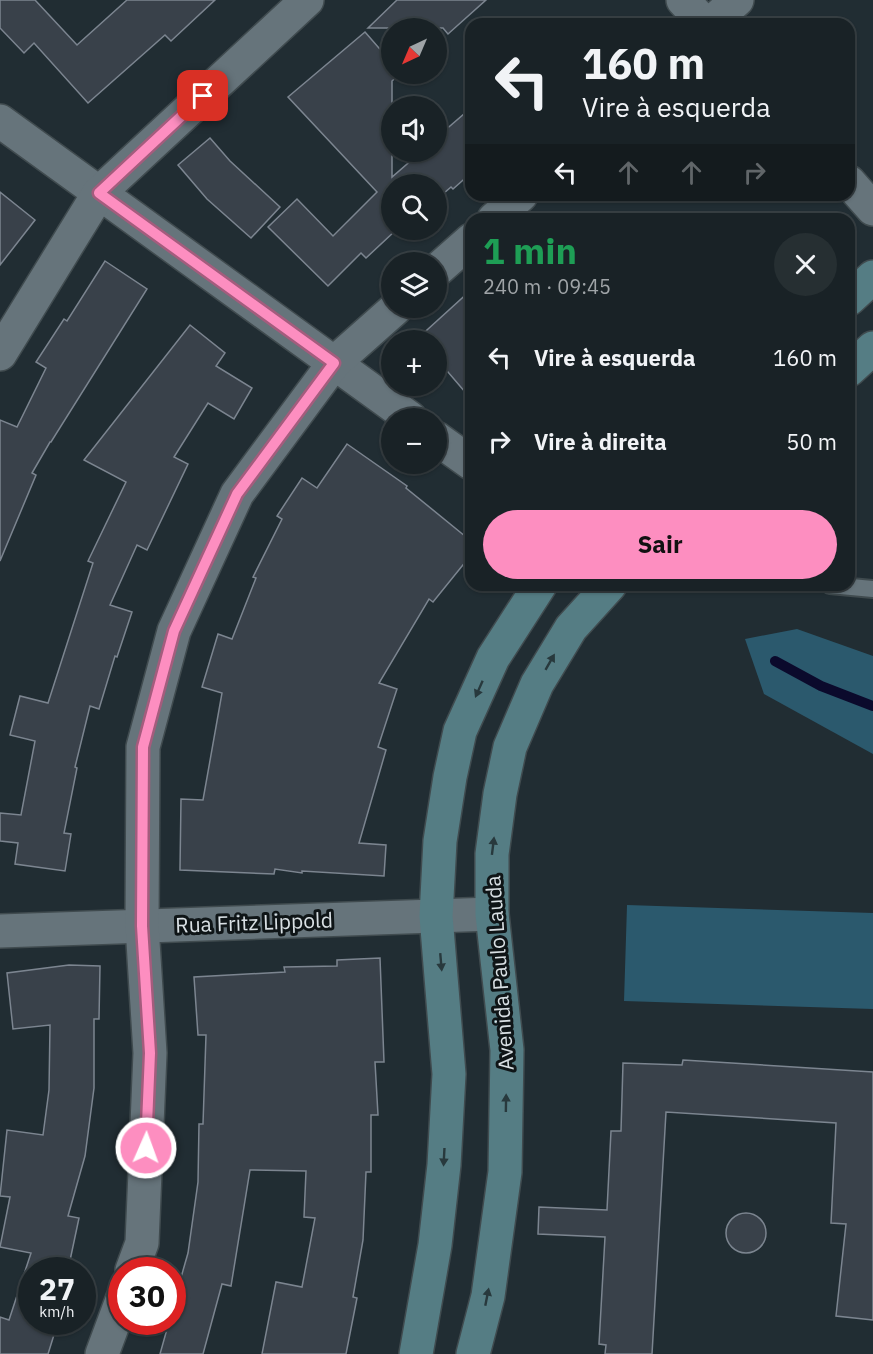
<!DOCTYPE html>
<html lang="pt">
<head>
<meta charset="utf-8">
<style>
	:root { --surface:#192226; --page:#262f32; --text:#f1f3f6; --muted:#9fa4a7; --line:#373f43; --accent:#fd8ec0 }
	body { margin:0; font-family:"IBM Plex Sans",sans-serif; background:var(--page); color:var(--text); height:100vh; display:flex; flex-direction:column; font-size:22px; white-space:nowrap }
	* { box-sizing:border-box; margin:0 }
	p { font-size:20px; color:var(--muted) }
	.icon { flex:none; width:33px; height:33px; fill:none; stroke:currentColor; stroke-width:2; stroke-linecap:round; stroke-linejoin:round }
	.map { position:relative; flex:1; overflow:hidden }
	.side { position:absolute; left:465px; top:213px; width:390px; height:378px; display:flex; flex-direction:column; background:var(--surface); border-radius:18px; box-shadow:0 2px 4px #0004,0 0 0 2px var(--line) }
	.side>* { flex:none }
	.top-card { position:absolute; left:465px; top:18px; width:390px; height:183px; border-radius:18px; box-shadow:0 2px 4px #0004,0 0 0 2px var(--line); background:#192226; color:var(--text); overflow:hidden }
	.needle { width:39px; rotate:224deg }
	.buttons { position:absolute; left:381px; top:18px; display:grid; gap:12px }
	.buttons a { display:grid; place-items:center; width:66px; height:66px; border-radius:50%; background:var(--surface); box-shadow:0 2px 4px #0004,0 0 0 2px var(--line); font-size:30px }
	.speed { position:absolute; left:18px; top:1257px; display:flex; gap:12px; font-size:30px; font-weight:700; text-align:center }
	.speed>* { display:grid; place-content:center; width:78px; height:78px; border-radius:50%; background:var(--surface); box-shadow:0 2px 4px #0004,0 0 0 2px var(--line); line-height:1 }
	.speed small { font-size:15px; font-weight:400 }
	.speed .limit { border:9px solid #d22; background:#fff; color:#111 }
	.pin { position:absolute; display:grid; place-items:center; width:51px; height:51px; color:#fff; margin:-26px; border-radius:12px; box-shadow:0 3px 9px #0006 }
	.me { position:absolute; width:66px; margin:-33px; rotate:2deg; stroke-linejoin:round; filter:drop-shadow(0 0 4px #0008) }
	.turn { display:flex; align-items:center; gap:21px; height:126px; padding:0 18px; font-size:27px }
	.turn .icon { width:78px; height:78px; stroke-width:2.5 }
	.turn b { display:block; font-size:42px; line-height:51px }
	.lanes { display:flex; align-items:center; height:57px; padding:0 18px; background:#0003; justify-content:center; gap:30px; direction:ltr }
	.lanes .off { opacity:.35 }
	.round { display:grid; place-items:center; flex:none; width:63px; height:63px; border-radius:32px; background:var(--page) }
	.summary { display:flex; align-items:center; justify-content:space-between; height:102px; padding:0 18px }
	h1 { font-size:36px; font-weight:700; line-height:45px; color:#1e9e55 }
	.button { display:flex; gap:12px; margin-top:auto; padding:12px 18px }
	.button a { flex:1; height:69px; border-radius:36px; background:var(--accent); color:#111; font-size:24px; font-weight:700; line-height:69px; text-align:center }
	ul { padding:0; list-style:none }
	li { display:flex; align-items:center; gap:18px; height:84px; padding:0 18px }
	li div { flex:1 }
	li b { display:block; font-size:22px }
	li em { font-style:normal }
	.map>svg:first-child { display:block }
	.green { fill:#2b596d }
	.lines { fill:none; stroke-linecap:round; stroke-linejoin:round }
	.stream { stroke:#0b0a2c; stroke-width:10 }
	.building { fill:#39414a; stroke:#7c8590; stroke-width:1.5 }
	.lane-casing { stroke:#404b4f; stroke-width:20 }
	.street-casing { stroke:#404b4f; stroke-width:36 }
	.secondary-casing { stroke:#404b4f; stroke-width:36 }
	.lane { stroke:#66747b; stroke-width:16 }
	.street { stroke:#66747b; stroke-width:33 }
	.secondary { stroke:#557d84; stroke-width:33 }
	.oneway { fill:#28393d }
	.route-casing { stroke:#a45c7d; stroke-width:15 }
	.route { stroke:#fd8ec0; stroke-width:10 }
	.labels { text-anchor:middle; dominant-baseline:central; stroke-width:6; stroke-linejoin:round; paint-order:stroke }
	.street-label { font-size:21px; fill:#d9e0e4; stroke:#0f1517 }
</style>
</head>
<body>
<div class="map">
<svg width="873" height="1354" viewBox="0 0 873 1354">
	<rect width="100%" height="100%" fill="#212d33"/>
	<g class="green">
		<polygon points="797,629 873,656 873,754 764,694 745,639"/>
		<polygon points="627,905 873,913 873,1009 624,1001"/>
	</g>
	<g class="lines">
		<polyline class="stream" points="775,661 821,686 873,706"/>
	</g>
	<g class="building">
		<polygon points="0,0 35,0 77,45 127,0 215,0 171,41 165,35 88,103 34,43 24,53 0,28"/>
		<polygon points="397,0 486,0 448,34 443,28 368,28"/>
		<polygon points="365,32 392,63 392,74 400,74 392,81 392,177 421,152 436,152 436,138 471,108 471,173 453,189 451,187 436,200 436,184 392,184 392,230 396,230 366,258 361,253 328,286 268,227 297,199 333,236 377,192 288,97"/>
		<polygon points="210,138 230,161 280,207 251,238 207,199 178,165"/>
		<polygon points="0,192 35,220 0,265"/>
		<polygon points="105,261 147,289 51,442 50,442 32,473 36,475 0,561 0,420 17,427 46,368 36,362 64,319 67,321"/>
		<polygon points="471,290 471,399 436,358 436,340 416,340"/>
		<polygon points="190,325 225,353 216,366 252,388 234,419 208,403 174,457 188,464 147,550 137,545 110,605 132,612 117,657 115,656 99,709 90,706 75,767 77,768 64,833 71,834 65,871 15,864 18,843 0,841 0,813 21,815 35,741 10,735 20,696 48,703 93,563 88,561 126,482 84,460"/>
		<polygon points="347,444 407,486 406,488 471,541 471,555 433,602 429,599 379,683 397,689 378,747 386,750 359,843 386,845 384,876 302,871 302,873 275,869 274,874 180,870 181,799 203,800 222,693 202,687 218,634 232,639 256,578 253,577 282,519 277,516 302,478 317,488"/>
		<polygon points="380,958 384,1062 375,1062 378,1115 371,1115 371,1172 366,1172 363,1240 353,1297 357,1298 346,1354 262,1354 276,1282 302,1287 315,1218 304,1217 306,1171 250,1170 231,1286 222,1284 203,1354 160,1354 169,1322 172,1322 172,1309 188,1253 198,1182 199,1124 203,1124 206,1035 198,1035 194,977 285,972 284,967 337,966 337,960"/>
		<polygon points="69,965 100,966 99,1019 94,1019 94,1088 85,1156 68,1216 79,1218 68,1270 32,1270 32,1322 58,1322 48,1354 0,1354 0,1317 9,1320 31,1253 0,1247 10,1197 0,1196 7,1130 43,1135 49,1090 50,1025 13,1029 7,973"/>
		<polygon points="683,1060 873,1072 873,1320 836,1316 846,1224 831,1223 836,1123 666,1112 652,1354 605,1354 606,1345 599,1344 605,1237 538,1234 539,1207 607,1210 611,1131 621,1131 623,1063 682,1065"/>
		<circle cx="746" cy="1233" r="20"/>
	</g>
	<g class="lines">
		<g class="lane-casing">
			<polyline id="lane" points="830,585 873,589"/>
		</g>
		<g class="street-casing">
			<g id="street">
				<polyline points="683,0 705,24"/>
				<polyline points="710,24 737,0"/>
				<polyline points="0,121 410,418"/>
				<polyline points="849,182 873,209"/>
				<polyline points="494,219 521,195"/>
				<polyline points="436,271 471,240"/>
				<polyline points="0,354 99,193 307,0"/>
				<polyline points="436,438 471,463"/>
				<polyline points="0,931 492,914"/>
				<polyline points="132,1270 142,1243 150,1053 142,926 143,747 174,631 237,494 334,363 396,308"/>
				<polyline points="102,1354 122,1300"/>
			</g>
		</g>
		<g class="secondary-casing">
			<g id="secondary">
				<polyline points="849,299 873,277"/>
				<polyline points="849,370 873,348"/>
				<polyline points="416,1354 435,1245 444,1165 449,1074 436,916 440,841 450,777 460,731 493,658 540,585"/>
				<polyline points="473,1354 488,1296 505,1172 507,1050 492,914 492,854 500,794 510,747 537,684 571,628 610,585"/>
			</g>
		</g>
		<use href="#lane" class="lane"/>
		<use href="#street" class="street"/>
		<use href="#secondary" class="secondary"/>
	</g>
	<defs><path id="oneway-solid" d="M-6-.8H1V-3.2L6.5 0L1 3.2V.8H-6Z" transform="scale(1.5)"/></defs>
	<g class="oneway">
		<use href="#oneway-solid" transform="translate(550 662) rotate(-60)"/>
		<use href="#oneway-solid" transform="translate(479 689) rotate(114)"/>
		<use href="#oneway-solid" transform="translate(493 846) rotate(-83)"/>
		<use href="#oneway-solid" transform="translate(441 962) rotate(85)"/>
		<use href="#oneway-solid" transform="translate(506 1103) rotate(-89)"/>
		<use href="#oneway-solid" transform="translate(444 1157) rotate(93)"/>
		<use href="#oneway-solid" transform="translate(487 1297) rotate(-79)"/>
	</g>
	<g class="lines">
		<g class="route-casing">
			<polyline id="route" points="146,1148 150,1053 142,926 143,747 174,631 237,494 334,363 99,193 203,96"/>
		</g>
		<use href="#route" class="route"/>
	</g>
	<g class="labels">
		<g class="street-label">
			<text transform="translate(254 922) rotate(-2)">Rua Fritz Lippold</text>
			<text transform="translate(499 973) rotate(-94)">Avenida Paulo Lauda</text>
		</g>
	</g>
</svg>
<div class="buttons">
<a><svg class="needle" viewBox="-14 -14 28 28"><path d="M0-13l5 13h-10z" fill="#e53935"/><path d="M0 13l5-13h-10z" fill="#9fa4a7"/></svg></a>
<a><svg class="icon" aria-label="sound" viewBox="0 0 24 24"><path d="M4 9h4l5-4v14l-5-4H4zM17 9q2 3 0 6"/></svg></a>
<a><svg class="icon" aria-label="search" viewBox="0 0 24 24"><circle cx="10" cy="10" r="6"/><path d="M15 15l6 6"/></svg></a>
<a><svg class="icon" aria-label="layers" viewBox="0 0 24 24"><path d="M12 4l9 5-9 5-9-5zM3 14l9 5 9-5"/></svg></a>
<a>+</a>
<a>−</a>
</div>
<div class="speed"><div>27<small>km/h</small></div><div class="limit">30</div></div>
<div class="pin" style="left:203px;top:96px;background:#d93025"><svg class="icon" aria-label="arrive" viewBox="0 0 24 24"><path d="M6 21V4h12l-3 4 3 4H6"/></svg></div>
<svg class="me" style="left:146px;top:1148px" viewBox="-20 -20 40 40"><circle r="17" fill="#fd8ec0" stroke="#fff" stroke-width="3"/><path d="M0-11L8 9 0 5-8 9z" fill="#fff"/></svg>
<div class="top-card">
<div class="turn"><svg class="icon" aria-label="left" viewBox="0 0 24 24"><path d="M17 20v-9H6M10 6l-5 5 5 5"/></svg><div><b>160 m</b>Vire à esquerda</div></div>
<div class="lanes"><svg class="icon" aria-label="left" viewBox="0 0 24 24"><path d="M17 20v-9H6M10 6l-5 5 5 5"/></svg><svg class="icon off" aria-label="ahead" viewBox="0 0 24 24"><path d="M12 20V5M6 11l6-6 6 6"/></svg><svg class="icon off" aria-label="ahead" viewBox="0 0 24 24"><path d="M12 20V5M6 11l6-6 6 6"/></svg><svg class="icon off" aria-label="right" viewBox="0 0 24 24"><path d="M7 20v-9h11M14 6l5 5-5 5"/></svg></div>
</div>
<section class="side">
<div class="summary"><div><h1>1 min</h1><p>240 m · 09:45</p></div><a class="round"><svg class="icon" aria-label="close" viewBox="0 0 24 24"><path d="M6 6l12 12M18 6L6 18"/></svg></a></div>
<ul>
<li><svg class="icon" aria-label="left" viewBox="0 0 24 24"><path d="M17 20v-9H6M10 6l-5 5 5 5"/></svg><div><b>Vire à esquerda</b></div><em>160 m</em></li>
<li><svg class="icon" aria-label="right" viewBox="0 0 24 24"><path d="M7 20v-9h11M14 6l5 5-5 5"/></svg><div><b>Vire à direita</b></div><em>50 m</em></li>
</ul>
<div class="button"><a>Sair</a></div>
</section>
</div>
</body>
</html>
